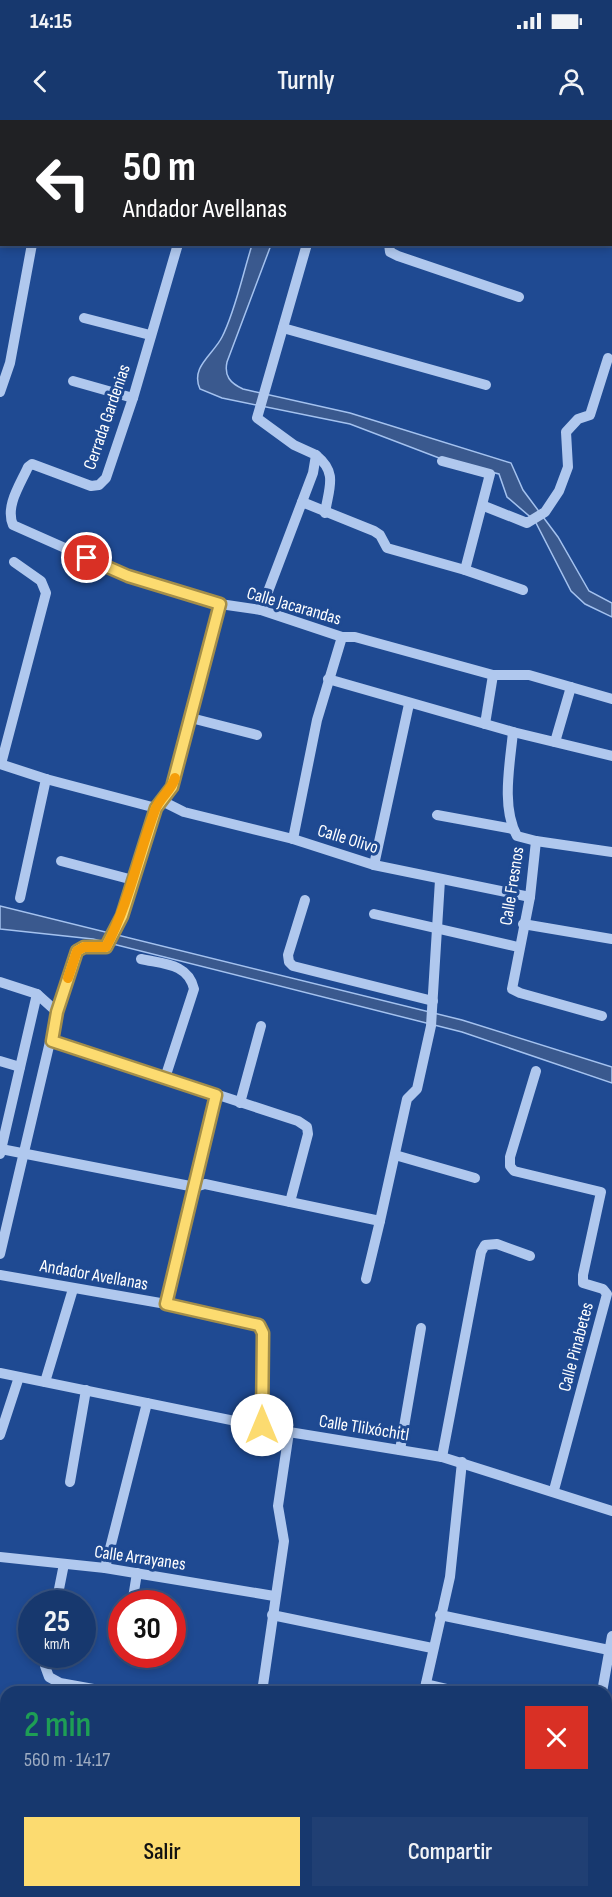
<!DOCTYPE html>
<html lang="es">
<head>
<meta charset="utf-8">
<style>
	:root { --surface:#17386e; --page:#203f73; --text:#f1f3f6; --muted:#9eacc2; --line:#365281; --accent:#fcdb70 }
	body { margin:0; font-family:"Sofia Sans Condensed",sans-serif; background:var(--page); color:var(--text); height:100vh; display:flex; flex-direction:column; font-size:22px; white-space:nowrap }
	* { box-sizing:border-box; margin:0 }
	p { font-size:20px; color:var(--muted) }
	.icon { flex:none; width:33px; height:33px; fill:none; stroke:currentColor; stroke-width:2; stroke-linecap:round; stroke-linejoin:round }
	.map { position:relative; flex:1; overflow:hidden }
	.panel { position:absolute; left:0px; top:1566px; width:612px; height:212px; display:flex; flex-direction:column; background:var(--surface); border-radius:18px 18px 0 0; box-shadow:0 3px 9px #0003,0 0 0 2px var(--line) }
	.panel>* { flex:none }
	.banner { position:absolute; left:0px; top:0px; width:612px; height:126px; box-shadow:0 3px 9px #0003,0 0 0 2px var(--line); background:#202124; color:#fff; overflow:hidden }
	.speed { position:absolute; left:18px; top:1470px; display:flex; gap:12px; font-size:30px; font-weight:700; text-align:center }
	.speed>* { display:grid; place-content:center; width:78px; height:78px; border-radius:50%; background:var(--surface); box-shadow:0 3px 9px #0003,0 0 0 2px var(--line); line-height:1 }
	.speed small { font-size:15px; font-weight:400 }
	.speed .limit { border:9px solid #d22; background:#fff; color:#111 }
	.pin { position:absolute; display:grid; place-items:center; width:51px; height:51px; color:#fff; margin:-26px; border:3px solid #fff; border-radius:50%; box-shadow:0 2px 6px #0007 }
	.me { position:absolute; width:66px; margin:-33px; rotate:0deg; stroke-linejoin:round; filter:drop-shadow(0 0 4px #0008) }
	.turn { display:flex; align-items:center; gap:21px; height:126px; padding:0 24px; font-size:27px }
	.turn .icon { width:78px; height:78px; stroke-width:2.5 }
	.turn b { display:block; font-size:42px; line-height:51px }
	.round { display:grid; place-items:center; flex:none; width:63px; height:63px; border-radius:0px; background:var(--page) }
	.summary { display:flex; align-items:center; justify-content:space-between; height:102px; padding:0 24px }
	h1 { font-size:36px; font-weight:600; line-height:45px; color:#1e9e55 }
	.button { display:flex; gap:12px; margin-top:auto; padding:12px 24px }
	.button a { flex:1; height:69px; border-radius:0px; background:var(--accent); color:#111; font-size:24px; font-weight:600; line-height:69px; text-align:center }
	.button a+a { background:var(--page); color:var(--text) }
	.status { display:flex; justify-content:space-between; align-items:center; height:42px; padding:0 30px; background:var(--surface); direction:ltr }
	.status svg { height:16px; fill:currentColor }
	header { display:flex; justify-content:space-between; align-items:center; height:78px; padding:0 24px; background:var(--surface); font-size:27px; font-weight:600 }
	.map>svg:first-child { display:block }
	.water { fill:#3a598e; stroke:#a4c2ef; stroke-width:1.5 }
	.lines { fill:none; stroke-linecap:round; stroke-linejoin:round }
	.minor { stroke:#b0c8ee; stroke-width:10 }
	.route-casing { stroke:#a48e49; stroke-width:15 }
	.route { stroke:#fcdb70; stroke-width:10 }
	.slow { stroke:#f59e0b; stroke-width:10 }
	.labels { text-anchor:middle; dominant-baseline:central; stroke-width:6; stroke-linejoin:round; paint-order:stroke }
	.street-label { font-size:18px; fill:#fff; stroke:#1f4a92 }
</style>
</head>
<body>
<div class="status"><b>14:15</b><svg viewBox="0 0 49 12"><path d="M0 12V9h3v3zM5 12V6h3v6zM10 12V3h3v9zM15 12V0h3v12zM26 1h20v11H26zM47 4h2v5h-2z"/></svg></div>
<header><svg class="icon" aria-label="back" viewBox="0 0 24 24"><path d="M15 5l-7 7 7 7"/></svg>Turnly<svg class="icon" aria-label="person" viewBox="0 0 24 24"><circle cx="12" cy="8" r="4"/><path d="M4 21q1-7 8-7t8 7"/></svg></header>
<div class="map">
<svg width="612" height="1777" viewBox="0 0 612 1777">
	<rect width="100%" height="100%" fill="#1f4a92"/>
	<g class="water">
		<path d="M252 125H271L227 242C224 256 230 263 243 269L350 293 511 343 523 370 558 417 589 471 612 483V497L585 484 571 471 535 401 507 377 499 354 447 341 350 304 222 278 200 269C190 247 213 235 222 217 235 192 243 153 252 125Z"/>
		<polygon points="0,786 462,900 612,947 612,963 462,912 93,819 0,809"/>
	</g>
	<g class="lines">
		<g class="minor">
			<polyline points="402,2 403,0"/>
			<path d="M178 124 133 278 106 358 99 365 91 366 32 344 28 347C20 365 5 386 13 405L128 456 220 484 261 490 342 517H355L493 555H529L612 579"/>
			<polyline points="389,124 390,132 398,136 519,177"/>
			<polyline points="84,198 150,215"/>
			<polyline points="283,208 486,265"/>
			<polyline points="73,261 133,278"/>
			<polyline points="0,272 10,243 32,124"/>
			<path d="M316 335C338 353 329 367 325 393"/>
			<polyline points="442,341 490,354 465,450"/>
			<polyline points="302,382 374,411 380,415 387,428 465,450 523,470"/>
			<polyline points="484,386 527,403 545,392 559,371 568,347 566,312 578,299 590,295 608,238"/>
			<polyline points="261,490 313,353 316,335 294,325 257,298 307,124"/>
			<polyline points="328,559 513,612 612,636"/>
			<polyline points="191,598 257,615"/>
			<polyline points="485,604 493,555"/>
			<path d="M513 612C510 644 501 687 517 716L536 721 530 777 512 869 520 873 602 896"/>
			<polyline points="555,622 571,567"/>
			<polyline points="0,644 46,659 156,688"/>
			<polyline points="1,644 46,473 41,461 14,442"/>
			<polyline points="160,680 184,692 293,719 374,745 530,777"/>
			<polyline points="437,695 513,709"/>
			<polyline points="293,719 317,600 342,517"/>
			<polyline points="536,721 612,732"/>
			<polyline points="61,741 133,760"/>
			<polyline points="374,745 409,584"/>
			<polyline points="20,778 46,659"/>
			<polyline points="305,780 288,835 289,842 293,846 433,881"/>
			<polyline points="374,794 518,827"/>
			<polyline points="523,804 612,819"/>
			<path d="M141 839C163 844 188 843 194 869L165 958"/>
			<polyline points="0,862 37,874 57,892"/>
			<polyline points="53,921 298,1001 307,1007 308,1014 290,1082"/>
			<polyline points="0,941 20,947"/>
			<polyline points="536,951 510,1037 510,1046 514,1051 601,1072 583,1155 583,1163 603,1169 607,1174 554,1370"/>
			<polyline points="240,983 261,906"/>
			<polyline points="1,1029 195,1067 205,1064 380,1101 407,979 417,969 431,906 440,760"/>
			<polyline points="0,1034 37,874"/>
			<polyline points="395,1035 475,1058"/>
			<polyline points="0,1134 57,892 77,831 84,827 106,827 122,796 156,688 172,667 220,484"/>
			<polyline points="0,1155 166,1184 259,1205 263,1213 262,1305"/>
			<polyline points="366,1159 380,1101"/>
			<polyline points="166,1184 216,975"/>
			<polyline points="0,1253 289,1312 442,1337 612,1391"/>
			<polyline points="45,1262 73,1169"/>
			<polyline points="0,1315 19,1257"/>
			<polyline points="400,1330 421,1208"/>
			<polyline points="442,1337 481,1132 485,1125 497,1124 530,1136"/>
			<polyline points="70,1362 86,1270"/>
			<polyline points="0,1437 105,1448 274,1476"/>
			<polyline points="105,1448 147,1283"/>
			<polyline points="56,1484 64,1444"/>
			<polyline points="132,1484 137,1453"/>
			<polyline points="272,1495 432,1528"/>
			<polyline points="440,1495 609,1530"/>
			<polyline points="47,1534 45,1546 49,1557 60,1563 110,1572"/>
			<polyline points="426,1564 460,1572"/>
			<polyline points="262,1572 284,1421 278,1386 289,1312"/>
			<polyline points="424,1572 450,1457 462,1342"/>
			<polyline points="602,1572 612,1516"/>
			<polyline points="0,1668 6,1670"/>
			<polyline points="606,1669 612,1671"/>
			<polyline points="330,1772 350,1777"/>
			<polyline points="241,1777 242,1772"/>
			<polyline points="375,1777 376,1772"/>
			<polyline points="561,1777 562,1772"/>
		</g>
	</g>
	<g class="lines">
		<g class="route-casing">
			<polyline id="route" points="87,438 128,456 220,484 172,667 156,688 122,796 106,827 84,827 77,831 57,892 52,921 216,975 166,1184 259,1205 263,1213 262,1305"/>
		</g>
		<use href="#route" class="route"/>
		<path class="slow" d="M68 858 77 831 84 827H106C129 783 138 736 155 690 160 677 171 671 175 658"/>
	</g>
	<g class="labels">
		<g class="street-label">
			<text transform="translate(107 297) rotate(-71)">Cerrada Gardenias</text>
			<text transform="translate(294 486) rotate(16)">Calle Jacarandas</text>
			<text transform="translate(348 719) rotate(17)">Calle Olivo</text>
			<text transform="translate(512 766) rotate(-81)">Calle Fresnos</text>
			<text transform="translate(94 1155) rotate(10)">Andador Avellanas</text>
			<text transform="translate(576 1227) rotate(-75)">Calle Pinabetes</text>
			<text transform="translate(364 1308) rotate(9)">Calle Tlilxóchitl</text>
			<text transform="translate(140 1438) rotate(8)">Calle Arrayanes</text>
		</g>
	</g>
</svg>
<div class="speed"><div>25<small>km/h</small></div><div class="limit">30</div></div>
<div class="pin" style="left:87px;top:438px;background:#d93025"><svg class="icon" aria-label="arrive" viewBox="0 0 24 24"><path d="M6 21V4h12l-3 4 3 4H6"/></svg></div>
<svg class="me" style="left:262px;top:1305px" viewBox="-20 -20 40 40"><circle r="19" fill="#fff"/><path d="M0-13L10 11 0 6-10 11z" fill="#fcdb70"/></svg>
<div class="banner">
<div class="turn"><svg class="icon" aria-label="left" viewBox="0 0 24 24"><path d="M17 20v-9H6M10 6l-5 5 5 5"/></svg><div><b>50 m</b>Andador Avellanas</div></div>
</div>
<section class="panel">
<div class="summary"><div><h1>2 min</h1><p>560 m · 14:17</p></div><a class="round" style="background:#d93025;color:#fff"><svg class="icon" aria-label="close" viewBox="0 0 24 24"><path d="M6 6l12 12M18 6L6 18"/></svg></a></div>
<div class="button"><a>Salir</a><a>Compartir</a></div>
</section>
</div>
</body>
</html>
